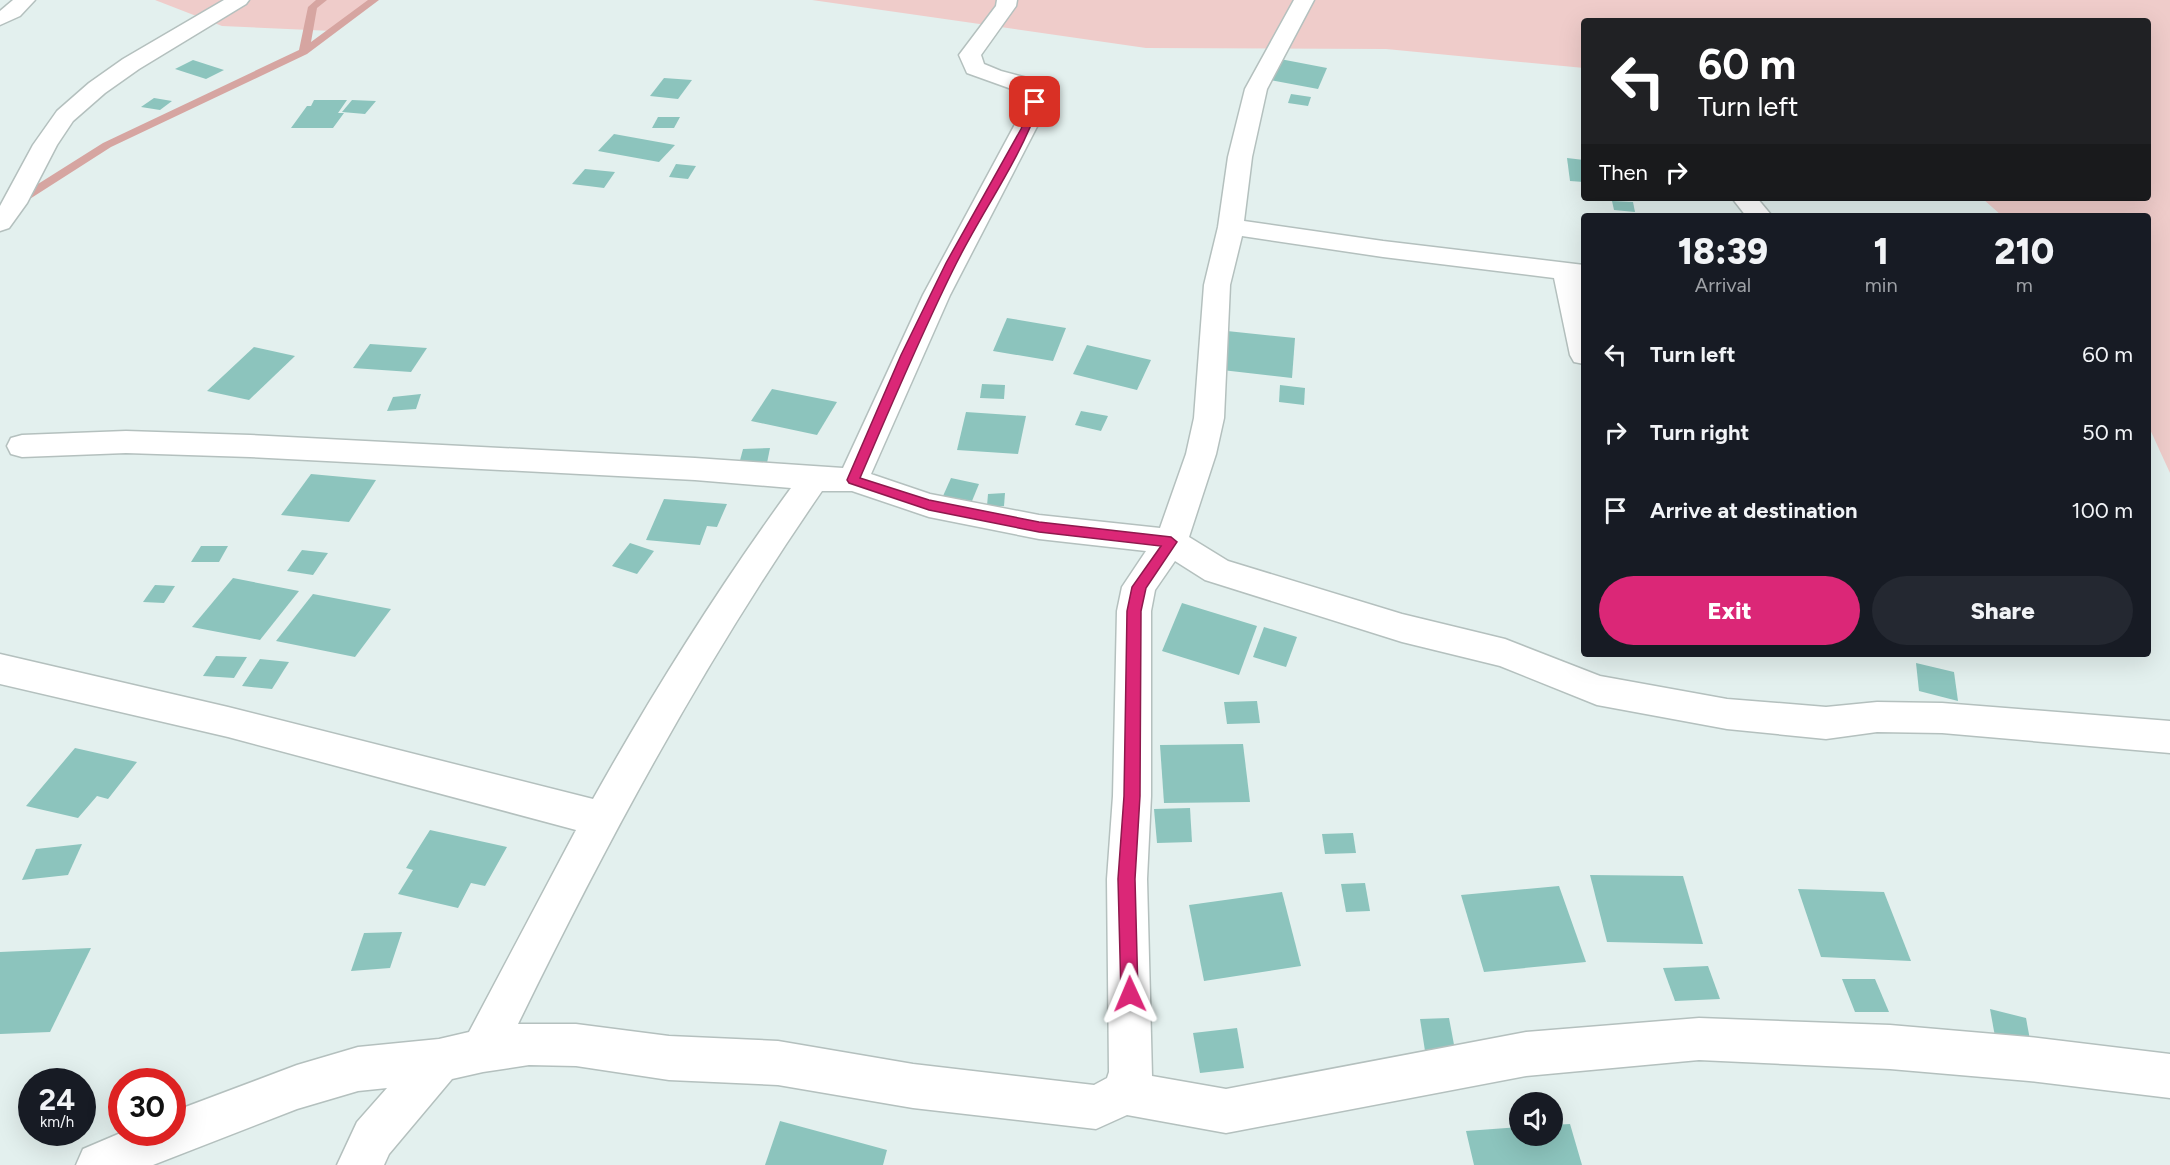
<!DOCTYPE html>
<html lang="en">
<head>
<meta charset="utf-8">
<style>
	:root { --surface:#171b24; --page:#242831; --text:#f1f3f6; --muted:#9ea1a6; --accent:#db2777 }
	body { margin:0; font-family:Figtree,sans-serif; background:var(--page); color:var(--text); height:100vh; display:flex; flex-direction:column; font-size:22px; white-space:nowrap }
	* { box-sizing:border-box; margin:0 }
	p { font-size:20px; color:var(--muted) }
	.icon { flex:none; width:33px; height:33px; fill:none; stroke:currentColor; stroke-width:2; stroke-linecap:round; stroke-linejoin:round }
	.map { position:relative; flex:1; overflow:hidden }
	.drawer { position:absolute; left:1581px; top:213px; width:570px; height:444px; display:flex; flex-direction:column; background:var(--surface); border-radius:6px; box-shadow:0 6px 24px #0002 }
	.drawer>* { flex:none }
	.top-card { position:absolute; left:1581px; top:18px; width:570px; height:183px; border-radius:6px; box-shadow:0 6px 24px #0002; background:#202124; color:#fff; overflow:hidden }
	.controls { position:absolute; left:1509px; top:1092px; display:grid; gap:12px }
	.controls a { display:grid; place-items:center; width:54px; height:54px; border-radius:50%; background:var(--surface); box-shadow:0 6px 24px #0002; font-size:30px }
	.speed { position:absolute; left:18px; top:1068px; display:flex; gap:12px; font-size:30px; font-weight:700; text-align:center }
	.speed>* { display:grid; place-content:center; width:78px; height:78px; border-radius:50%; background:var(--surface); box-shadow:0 6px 24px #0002; line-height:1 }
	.speed small { font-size:15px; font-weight:400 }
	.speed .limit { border:9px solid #d22; background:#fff; color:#111 }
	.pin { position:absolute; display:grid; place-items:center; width:51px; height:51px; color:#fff; margin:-26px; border-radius:12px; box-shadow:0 3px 9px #0006 }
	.me { position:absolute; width:66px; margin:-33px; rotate:359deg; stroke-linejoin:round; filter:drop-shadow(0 0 4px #0008) }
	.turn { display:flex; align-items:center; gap:21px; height:126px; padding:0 18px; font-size:27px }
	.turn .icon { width:78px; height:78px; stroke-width:2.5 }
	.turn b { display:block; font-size:42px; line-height:51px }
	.then { display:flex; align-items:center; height:57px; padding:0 18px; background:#0003; gap:12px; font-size:22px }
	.eta { display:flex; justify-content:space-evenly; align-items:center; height:102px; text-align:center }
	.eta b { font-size:36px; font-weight:800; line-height:42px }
	.button { display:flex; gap:12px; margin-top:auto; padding:12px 18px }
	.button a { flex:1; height:69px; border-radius:36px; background:var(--accent); color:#fff; font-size:24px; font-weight:800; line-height:69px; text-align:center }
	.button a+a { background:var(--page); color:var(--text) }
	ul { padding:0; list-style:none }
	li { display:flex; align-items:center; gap:18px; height:78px; padding:0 18px }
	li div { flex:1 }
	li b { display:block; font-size:22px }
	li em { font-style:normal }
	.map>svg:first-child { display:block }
	.green { fill:#efccca }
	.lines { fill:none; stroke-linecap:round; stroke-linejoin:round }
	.stream { fill:#d6a5a1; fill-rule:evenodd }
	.building { fill:#8cc4bd }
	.minor-casing { stroke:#b4c0be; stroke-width:3 }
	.minor { fill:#fff; fill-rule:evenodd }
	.route { fill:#db2777; stroke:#8e194d; stroke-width:1.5 }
</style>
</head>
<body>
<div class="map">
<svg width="2170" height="1165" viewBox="0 0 2170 1165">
	<rect width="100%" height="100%" fill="#e3f0ee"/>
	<g class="green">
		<polygon points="155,0 374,0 332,31 222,26"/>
		<polygon points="812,0 2170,0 2170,473 2148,425 2148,216 2002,216 1982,198 2148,198 2148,21 1584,21 1584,68 1386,49 1146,48"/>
	</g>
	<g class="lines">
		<polygon class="stream" points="316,0 327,0 317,8 311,42 368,0 379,0 307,54 111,147 0,218 0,209 11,201 103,143 299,50 308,7"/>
	</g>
	<g class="building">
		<polygon points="1280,59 1327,68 1318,89 1270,80"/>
		<polygon points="193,60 224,70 206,79 175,69"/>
		<polygon points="664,78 692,80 678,99 650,96"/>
		<polygon points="1291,94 1311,97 1308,106 1288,103"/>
		<polygon points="154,98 172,101 160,110 141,107"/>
		<polygon points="314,100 347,100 338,113 344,113 333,128 291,128 307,106 311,106"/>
		<polygon points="352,100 376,101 365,114 342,112"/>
		<polygon points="658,117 680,117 674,128 652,128"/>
		<polygon points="614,134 675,145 659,162 598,151"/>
		<polygon points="1567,158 1584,160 1584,182 1570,181"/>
		<polygon points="676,164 696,166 688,179 669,177"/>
		<polygon points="585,169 615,172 604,188 572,184"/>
		<polygon points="1612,201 1633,202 1635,212 1614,210"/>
		<polygon points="1007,318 1066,328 1053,361 993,351"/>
		<polygon points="1227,331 1295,338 1292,378 1222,370"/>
		<polygon points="370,344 427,348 411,372 353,368"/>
		<polygon points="1087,345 1151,360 1137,390 1073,374"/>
		<polygon points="254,347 295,356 249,400 207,391"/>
		<polygon points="982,384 1005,385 1004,399 980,398"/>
		<polygon points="1280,385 1305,388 1304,405 1279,402"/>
		<polygon points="772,389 837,402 817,435 751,421"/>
		<polygon points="421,394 416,409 387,411 393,397"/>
		<polygon points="1081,411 1108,416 1101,431 1075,425"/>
		<polygon points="966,412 1026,416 1018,454 957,450"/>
		<polygon points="770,448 766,468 738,468 743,449"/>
		<polygon points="311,474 376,480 349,522 281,515"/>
		<polygon points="951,478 979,484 972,501 943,496"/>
		<polygon points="1005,493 1004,506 987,506 988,494"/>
		<polygon points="664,499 727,504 717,527 707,526 700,545 646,540"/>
		<polygon points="630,543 654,551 637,574 612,566"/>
		<polygon points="201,546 228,546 219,562 191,562"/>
		<polygon points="302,550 328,553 313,575 287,571"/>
		<polygon points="233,578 299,591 260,640 192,627"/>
		<polygon points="155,585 175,586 164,603 143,602"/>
		<polygon points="313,594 391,609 355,657 276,641"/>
		<polygon points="1182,603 1257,626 1239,675 1162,651"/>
		<polygon points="1264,627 1297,637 1286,667 1253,657"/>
		<polygon points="216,656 247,657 234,678 203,676"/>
		<polygon points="260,659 289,662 272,689 242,686"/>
		<polygon points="1916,663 1954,672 1958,701 1919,691"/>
		<polygon points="1257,701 1260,723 1227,724 1224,702"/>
		<polygon points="1243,744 1250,802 1164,803 1160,745"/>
		<polygon points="75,748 137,762 108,799 97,796 78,818 26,806"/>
		<polygon points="1190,808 1192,842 1157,843 1154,809"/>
		<polygon points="430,830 507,847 485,886 471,883 458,908 398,894 413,870 406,868"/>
		<polygon points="1353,833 1356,853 1325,854 1322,834"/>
		<polygon points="82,844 68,875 22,880 36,849"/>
		<polygon points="1590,875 1683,876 1703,944 1607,942"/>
		<polygon points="1365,883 1370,911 1346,912 1341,884"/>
		<polygon points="1559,886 1586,962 1484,972 1461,895"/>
		<polygon points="1798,889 1884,892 1911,961 1821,957"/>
		<polygon points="1282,892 1301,966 1204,981 1189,905"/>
		<polygon points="402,932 390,968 351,971 364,933"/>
		<polygon points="91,948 50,1032 0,1034 0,952"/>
		<polygon points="1708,966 1720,999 1675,1001 1663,968"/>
		<polygon points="1842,979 1875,979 1889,1012 1855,1012"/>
		<polygon points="1990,1009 2026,1018 2032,1051 1996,1042"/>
		<polygon points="1449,1018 1455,1050 1425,1051 1420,1019"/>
		<polygon points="1237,1028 1244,1068 1200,1073 1193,1033"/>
		<polygon points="780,1121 887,1150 883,1165 765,1165"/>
		<polygon points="1570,1124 1582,1165 1474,1165 1466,1131 1520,1127 1520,1136 1552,1136 1552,1125"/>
	</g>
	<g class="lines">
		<g class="minor-casing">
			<g id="minor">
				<polygon points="13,0 35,0 20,16 0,25 0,11"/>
				<polygon points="224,0 249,0 246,4 139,69 105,93 73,121 57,145 27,203 9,228 0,231 0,206 33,145 57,111 89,83 123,59"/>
				<path d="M997 0H1017L1016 6 981 55 984 64 1001 71 1031 79 1039 86 1045 96 1043 115 950 295 871 474 930 494 1039 515 1160 528 1186 454 1194 418 1204 285 1218 227 1228 157 1245 89 1294 0H1314L1267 89 1252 157 1244 221 1383 241 1584 265V281H1581L1584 293V364L1574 362 1570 355 1554 278 1383 257 1242 236 1230 285 1224 418 1216 454 1189 537 1228 561 1402 614 1505 639 1600 676 1727 699 1826 707 1877 702 1942 703 2170 721V753L1942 733 1877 732 1826 739 1727 729 1597 705 1500 666 1402 642 1205 580 1175 561 1155 590 1151 611V796L1147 879 1152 1076 1226 1089 1526 1032 1699 1018 1890 1025 2029 1037 2170 1054V1098L2029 1081 1890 1069 1699 1060 1526 1076 1226 1133 1127 1115 1096 1129 913 1108 778 1085 669 1080 576 1066 529 1065 483 1072 452 1079 389 1154 384 1165H337L357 1122 387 1088 358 1091 297 1109 153 1165H76L83 1149 123 1132H172V1112L297 1065 358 1047 439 1039 469 1032 576 830 228 737 0 684V654L228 707 593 799C653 692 718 588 791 488L695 480 250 457 126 453 22 457 11 454 7 446 11 438 22 435 126 431 250 435 695 458 843 468 923 295 1020 115 1023 104 1020 92 967 73 959 55 996 6ZM822 491H852L929 517 1039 539 1146 551 1122 587 1117 611 1113 796 1107 879 1109 1072 1107 1078 1094 1085 913 1064 778 1041 669 1036 576 1024H518C608 839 705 660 822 491Z"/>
				<polygon points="1732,198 1757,198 1772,216 1746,216"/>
			</g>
		</g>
		<use href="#minor" class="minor"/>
	</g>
	<path class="route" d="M1032 100 1040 102C1020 160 983 210 956 264 921 334 891 406 860 478L929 500 1039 522 1171 537 1177 542 1146 588 1141 611 1140 796 1135 879 1138 994 1136 1000 1130 1002 1124 1000 1121 994 1118 879 1124 796 1127 611 1132 587 1161 546 1039 532 929 510 849 483 847 480 901 355 946 263 1021 129Z"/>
</svg>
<div class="controls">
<a><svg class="icon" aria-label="sound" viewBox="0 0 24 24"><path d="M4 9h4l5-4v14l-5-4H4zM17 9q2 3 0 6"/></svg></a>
</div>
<div class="speed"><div>24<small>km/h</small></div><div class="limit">30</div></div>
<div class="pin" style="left:1035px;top:102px;background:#d93025"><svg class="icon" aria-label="arrive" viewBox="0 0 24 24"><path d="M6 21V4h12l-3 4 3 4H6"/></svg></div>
<svg class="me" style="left:1130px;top:994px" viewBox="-20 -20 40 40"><path d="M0-17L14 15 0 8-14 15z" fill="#db2777" stroke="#fff" stroke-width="4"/></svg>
<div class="top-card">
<div class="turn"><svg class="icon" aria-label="left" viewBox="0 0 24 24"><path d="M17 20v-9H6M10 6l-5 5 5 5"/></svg><div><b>60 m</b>Turn left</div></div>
<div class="then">Then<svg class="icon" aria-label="right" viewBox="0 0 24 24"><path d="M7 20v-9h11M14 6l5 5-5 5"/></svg></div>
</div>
<section class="drawer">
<div class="eta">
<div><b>18:39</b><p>Arrival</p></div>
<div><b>1</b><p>min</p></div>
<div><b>210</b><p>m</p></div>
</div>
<ul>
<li><svg class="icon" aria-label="left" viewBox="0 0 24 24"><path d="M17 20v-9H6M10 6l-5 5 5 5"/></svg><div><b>Turn left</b></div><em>60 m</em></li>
<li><svg class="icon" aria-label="right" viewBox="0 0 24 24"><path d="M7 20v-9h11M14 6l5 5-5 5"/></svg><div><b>Turn right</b></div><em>50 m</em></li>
<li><svg class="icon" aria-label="arrive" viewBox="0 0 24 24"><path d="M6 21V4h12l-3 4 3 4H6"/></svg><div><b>Arrive at destination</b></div><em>100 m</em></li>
</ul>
<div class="button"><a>Exit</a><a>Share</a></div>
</section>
</div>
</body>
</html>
